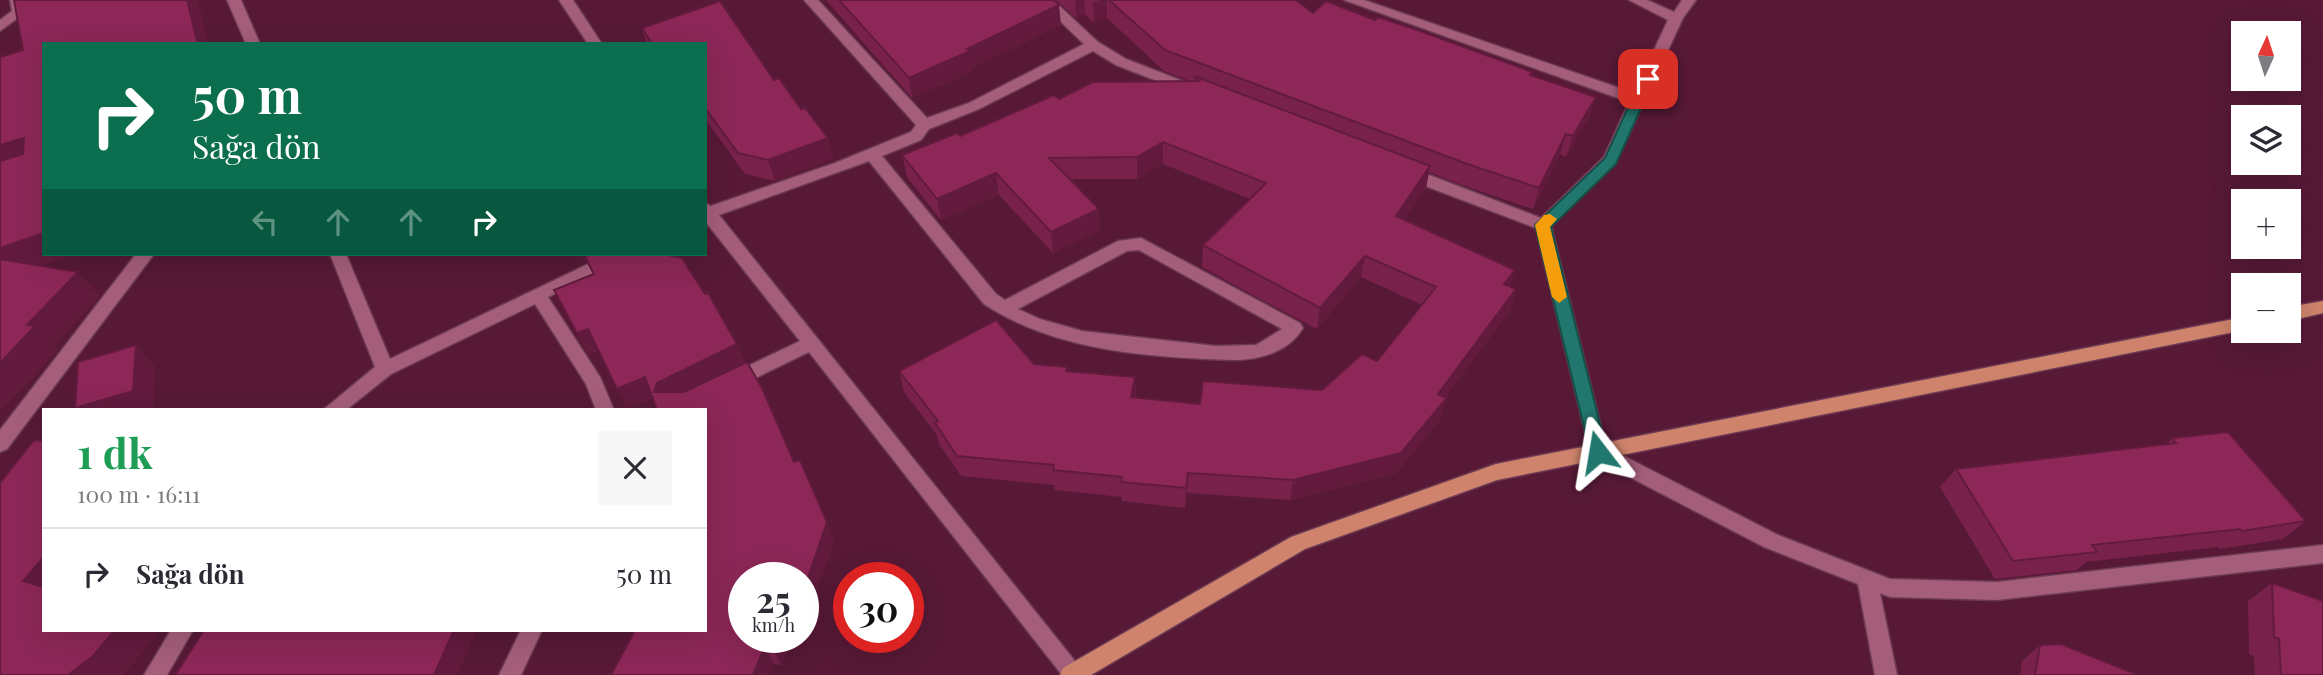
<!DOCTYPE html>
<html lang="tr">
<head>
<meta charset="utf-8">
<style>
	:root { --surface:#fff; --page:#f7f7f7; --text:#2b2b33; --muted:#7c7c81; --line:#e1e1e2 }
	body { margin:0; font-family:"Playfair Display",serif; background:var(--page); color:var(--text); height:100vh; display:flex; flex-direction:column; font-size:26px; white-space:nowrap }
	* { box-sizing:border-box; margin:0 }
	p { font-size:23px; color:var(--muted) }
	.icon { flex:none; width:38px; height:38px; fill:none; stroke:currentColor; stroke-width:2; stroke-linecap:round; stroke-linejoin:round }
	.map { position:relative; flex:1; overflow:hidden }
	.drawer { position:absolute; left:42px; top:408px; width:665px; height:224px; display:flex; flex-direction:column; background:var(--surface); border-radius:0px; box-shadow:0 7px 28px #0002 }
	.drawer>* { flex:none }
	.banner { position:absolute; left:42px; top:42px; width:665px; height:214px; border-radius:0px; box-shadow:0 7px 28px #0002; background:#0b6e4f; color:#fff; overflow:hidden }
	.needle { width:46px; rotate:3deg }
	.tools { position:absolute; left:2231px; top:21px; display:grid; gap:14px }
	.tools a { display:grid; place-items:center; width:70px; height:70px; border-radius:0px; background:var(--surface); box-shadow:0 7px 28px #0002; font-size:35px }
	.speed { position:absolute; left:728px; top:562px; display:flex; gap:14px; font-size:35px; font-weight:700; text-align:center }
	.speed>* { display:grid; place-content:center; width:91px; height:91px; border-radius:50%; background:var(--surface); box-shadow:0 7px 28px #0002; line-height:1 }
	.speed small { font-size:18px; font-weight:400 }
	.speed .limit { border:10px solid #d22; background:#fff; color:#111 }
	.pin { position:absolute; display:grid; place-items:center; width:60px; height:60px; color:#fff; margin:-30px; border-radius:14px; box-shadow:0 4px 10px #0006 }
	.me { position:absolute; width:77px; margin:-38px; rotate:346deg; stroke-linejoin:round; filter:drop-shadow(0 0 5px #0008) }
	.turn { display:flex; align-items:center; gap:24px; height:147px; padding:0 35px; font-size:32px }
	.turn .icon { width:91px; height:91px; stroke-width:2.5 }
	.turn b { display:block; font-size:49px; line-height:60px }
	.lanes { display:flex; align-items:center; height:66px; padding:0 35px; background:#0003; justify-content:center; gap:35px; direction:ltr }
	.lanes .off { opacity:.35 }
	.round { display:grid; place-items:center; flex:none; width:74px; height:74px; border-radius:0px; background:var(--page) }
	.summary { display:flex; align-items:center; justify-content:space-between; height:119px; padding:0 35px }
	h1 { font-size:42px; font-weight:700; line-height:52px; color:#1e9e55 }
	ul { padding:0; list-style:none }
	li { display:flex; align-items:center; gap:21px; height:91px; padding:0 35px; border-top:2px solid var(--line) }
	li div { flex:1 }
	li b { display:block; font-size:26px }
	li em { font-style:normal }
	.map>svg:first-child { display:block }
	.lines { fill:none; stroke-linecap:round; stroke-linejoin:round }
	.minor-casing { stroke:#6c3a52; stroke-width:3 }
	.major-casing { stroke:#6c3a52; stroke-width:3 }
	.minor { fill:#a45e7a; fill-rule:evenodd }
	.major { fill:#cf836c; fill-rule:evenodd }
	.wall { fill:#78224b }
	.shaded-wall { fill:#621b3d }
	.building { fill:#8c2757; stroke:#621b3d; stroke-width:2 }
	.route { fill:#21776d; stroke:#154d47; stroke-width:2 }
	.slow { fill:#f59e0b }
</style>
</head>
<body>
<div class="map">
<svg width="2323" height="675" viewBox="0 0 2323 675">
	<rect width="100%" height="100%" fill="#571936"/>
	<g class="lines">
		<g class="minor-casing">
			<g id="minor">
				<polygon points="10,0 24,0 26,12 0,31 0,20 12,11"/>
				<polygon points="227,0 241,0 260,44 246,44"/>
				<polygon points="559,0 573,0 602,44 588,44"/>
				<path d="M804 0H818L927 118 969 103 1084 44 1038 0H1053L1098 42 1126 59 1198 87 1200 90 1198 93H1188L1116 65 1093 51 979 109 929 129 921 140 882 156 996 294 1005 300 1118 241 1141 238 1300 323 1303 328C1289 352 1259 360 1233 360 1148 357 1055 351 984 304L869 161 719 215 1086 675H1062L809 352 737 387H725L722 382 725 377 800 341 705 221V203L711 206 835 163 911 132 916 125ZM1139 250 1282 329 1256 345 1216 346 1082 331 1040 319 1018 309 1127 251Z"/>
				<polygon points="1344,0 1364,0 1634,93 1668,20 1629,0 1647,0 1674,12 1682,0 1696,0 1683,18 1615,164 1551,226 1606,447 1778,535 1890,579 1997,582 2323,545 2323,563 1997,600 1890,597 1880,593 1897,675 1875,675 1858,584 1764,547 1591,457 1536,228 1399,176 1397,172 1405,167 1411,168 1541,218 1604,157 1629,102"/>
				<polygon points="136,254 154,254 7,449 0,452 0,430"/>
				<polygon points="330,254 346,254 390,359 609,254 631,254 629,258 548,297 600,377 614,410 596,410 586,384 535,304 391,374 346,410 323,410 375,367"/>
				<polygon points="171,630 193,630 167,675 144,675"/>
				<polygon points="521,630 542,630 521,675 499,675"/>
			</g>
		</g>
		<g class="major-casing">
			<g id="major">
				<polygon points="2323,301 2323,313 2289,321 2289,307"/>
				<polygon points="2244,317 2244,330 1497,480 1305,549 1091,675 1060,675 1063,668 1291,537 1496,464"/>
			</g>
		</g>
		<use href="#minor" class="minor"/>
		<use href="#major" class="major"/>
	</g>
	<g class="wall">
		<polygon points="826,0 1054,0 1061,25 972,68 972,72 912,98"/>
		<polygon points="1056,0 1296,0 1313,13 1375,20 1532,72 1531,75 1596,97 1589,118 1566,157 1560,154 1533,209 1462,185 1429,172 1426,188 1404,220 1516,289 1510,311 1445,397 1441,419 1396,473 1290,500 1187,493 1185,508 1122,501 1122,497 1055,490 1054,485 961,476 939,444 937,435 904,392 899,371 1034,364 1067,367 1067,371 1135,377 1136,397 1200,404 1322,390 1377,361 1422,305 1361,277 1317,329 1262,300 1202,267 1203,245 1250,199 1163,164 1137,179 1070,179 1100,230 1053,253 999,195 941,220 907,177 902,155 960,136 1059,99 1190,81 1164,71 1107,18 1094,23 1085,14 1076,18"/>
		<polygon points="720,1 774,80 779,78 801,109 805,108 828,138 833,159 775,181 745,174 705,119 705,44 647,44 642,28"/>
		<polygon points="581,254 663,254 705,294 737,344 745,363 834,541 811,607 807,606 803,614 803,578 744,637 793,637 781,665 774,664 769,675 611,675 705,630 705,410 653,398 627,409 598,350 588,354 554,290 593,274 587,262 586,262"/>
		<polygon points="2172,438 2306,521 2283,539 2220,549 2218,547 2086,562 2077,570 1995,579 1940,487 1956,469 2167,444"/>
		<polygon points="2272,583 2323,675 2255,675 2254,656 2249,654 2248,601"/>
		<polygon points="2040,645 2138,675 2020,675 2022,661"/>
	</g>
	<g class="shaded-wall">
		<polygon points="187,0 198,0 209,44 198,44"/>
		<polygon points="1075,0 1084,0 1085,14 1076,18"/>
		<polygon points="1100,0 1107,0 1107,18 1094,23 1093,3"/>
		<polygon points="1059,5 1061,25 972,68 972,72 912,98 909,78 967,49"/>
		<polygon points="1596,97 1589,118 1566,157 1573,136"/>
		<polygon points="1566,134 1560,154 1533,209 1539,188"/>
		<polygon points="24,138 44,160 0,176 0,145"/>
		<polygon points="828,138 833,159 775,181 768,160"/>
		<polygon points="1163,142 1163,164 1137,179 1137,157"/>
		<polygon points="1430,166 1426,188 1392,238 1396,216"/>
		<polygon points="996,173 999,195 941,220 937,199"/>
		<polygon points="1099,209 1100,230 1053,253 1051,232"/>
		<polygon points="44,233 44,254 74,254 3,279 0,276 0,248"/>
		<polygon points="582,254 595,254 586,262"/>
		<polygon points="1365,256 1361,277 1317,329 1320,308"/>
		<polygon points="1515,270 1508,291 1504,284"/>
		<polygon points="78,272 100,296 54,345 59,349 0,412 0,363 27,325"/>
		<polygon points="1516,289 1510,311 1433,414 1438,394"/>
		<polygon points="588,329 598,349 588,354 577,333"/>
		<polygon points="737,344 745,365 667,403 654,392 657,383"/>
		<polygon points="136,345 155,366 153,410 76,410 75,408"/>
		<polygon points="645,377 655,397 627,409 617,389"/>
		<polygon points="1135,377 1136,397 1131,397"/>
		<polygon points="1447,398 1441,419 1396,473 1290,500 1293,480"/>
		<polygon points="1188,473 1187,493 1185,508 1186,488"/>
		<polygon points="827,522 834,541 811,607 804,589"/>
		<polygon points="44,557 44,597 23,581"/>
		<polygon points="803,599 807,606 803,614"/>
		<polygon points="115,630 161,630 124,675 68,675"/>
		<polygon points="454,630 477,630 457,675 434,675"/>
		<polygon points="778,637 793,637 781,665 773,648"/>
		<polygon points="765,646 774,664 769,675 753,675"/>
	</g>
	<g class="building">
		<polygon points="14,0 187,0 198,44 44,44 44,233 0,248 0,161 23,154 24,138 0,145 0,57 23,50"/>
		<polygon points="839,0 1054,0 1059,5 967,49 970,51 909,78"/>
		<polygon points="1109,0 1296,0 1313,13 1326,1 1375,20 1378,17 1420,31 1532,72 1530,75 1596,97 1573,136 1566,134 1539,188 1467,164 1165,50"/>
		<polygon points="720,1 774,80 779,78 801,109 805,108 828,138 768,160 738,153 705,108 705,44 652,44 642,28"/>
		<polygon points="1194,76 1430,166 1396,216 1515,270 1504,284 1516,289 1438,394 1447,398 1401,453 1293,480 1188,473 1186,488 1121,482 1122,477 1053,470 1054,465 957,456 935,423 938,421 899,371 996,320 1034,364 1067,367 1066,371 1135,377 1131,397 1200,404 1203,381 1322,390 1362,354 1377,361 1436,287 1365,256 1320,308 1264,278 1203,245 1266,183 1163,142 1137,157 1049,158 1099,209 1051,232 996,173 937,199 902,155 957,133 960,136 1054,95 1059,99 1093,82 1199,81"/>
		<polygon points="591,254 663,254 682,258 705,294 708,293 737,344 657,383 654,392 684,392 747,362 762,388 794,462 800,460 827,522 804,589 803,578 744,578 744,637 778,637 773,648 765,646 753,675 611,675 635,630 705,630 705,410 657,410 645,377 617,389 588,329 577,333 554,290 594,274 585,257"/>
		<polygon points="0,259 78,272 27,325 35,326 0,363"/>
		<polygon points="136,345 133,391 75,408 78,362"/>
		<polygon points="2228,432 2306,521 2242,531 2240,529 2092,545 2097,552 2013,561 1956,469 2176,443 2172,438"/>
		<polygon points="34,440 44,441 44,557 23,581 44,587 44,630 115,630 93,656 68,675 0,675 0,483"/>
		<polygon points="2272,583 2323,601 2323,675 2281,675 2279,639 2274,637"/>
		<polygon points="204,630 454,630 434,675 175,675"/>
		<polygon points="2061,644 2138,675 2035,675 2040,645"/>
	</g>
	<polygon class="route" points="1648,75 1654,79 1616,164 1551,227 1607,452 1604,457 1592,457 1590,452 1535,225 1605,158 1641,79"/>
	<polygon class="slow" points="1550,214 1557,219 1550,227 1567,297 1559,303 1552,297 1535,225 1544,215"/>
</svg>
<div class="tools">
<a><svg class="needle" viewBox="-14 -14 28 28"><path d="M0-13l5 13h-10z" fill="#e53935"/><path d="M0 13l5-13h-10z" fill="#7c7c81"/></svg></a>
<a><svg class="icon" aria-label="layers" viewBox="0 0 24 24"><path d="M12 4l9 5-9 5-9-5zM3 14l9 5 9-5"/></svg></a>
<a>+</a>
<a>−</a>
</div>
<div class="speed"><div>25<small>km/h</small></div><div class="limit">30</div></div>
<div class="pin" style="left:1648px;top:79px;background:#d93025"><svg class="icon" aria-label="arrive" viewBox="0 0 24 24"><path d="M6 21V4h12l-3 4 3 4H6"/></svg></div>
<svg class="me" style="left:1598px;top:452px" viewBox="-20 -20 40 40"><path d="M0-17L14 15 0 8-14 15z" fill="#21776d" stroke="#fff" stroke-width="4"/></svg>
<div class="banner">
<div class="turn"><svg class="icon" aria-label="right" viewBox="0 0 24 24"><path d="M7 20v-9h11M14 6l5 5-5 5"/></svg><div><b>50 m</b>Sağa dön</div></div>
<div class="lanes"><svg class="icon off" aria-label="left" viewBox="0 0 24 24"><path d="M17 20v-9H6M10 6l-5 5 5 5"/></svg><svg class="icon off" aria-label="ahead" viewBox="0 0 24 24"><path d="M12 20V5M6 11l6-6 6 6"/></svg><svg class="icon off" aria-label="ahead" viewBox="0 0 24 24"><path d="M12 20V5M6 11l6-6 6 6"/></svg><svg class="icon" aria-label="right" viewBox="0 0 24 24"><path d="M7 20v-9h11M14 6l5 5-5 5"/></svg></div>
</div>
<section class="drawer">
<div class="summary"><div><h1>1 dk</h1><p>100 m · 16:11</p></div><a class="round"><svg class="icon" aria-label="close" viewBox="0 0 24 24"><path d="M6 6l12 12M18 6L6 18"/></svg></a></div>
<ul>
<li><svg class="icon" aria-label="right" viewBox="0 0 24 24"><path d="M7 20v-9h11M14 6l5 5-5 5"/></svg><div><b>Sağa dön</b></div><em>50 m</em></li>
</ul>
</section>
</div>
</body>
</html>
